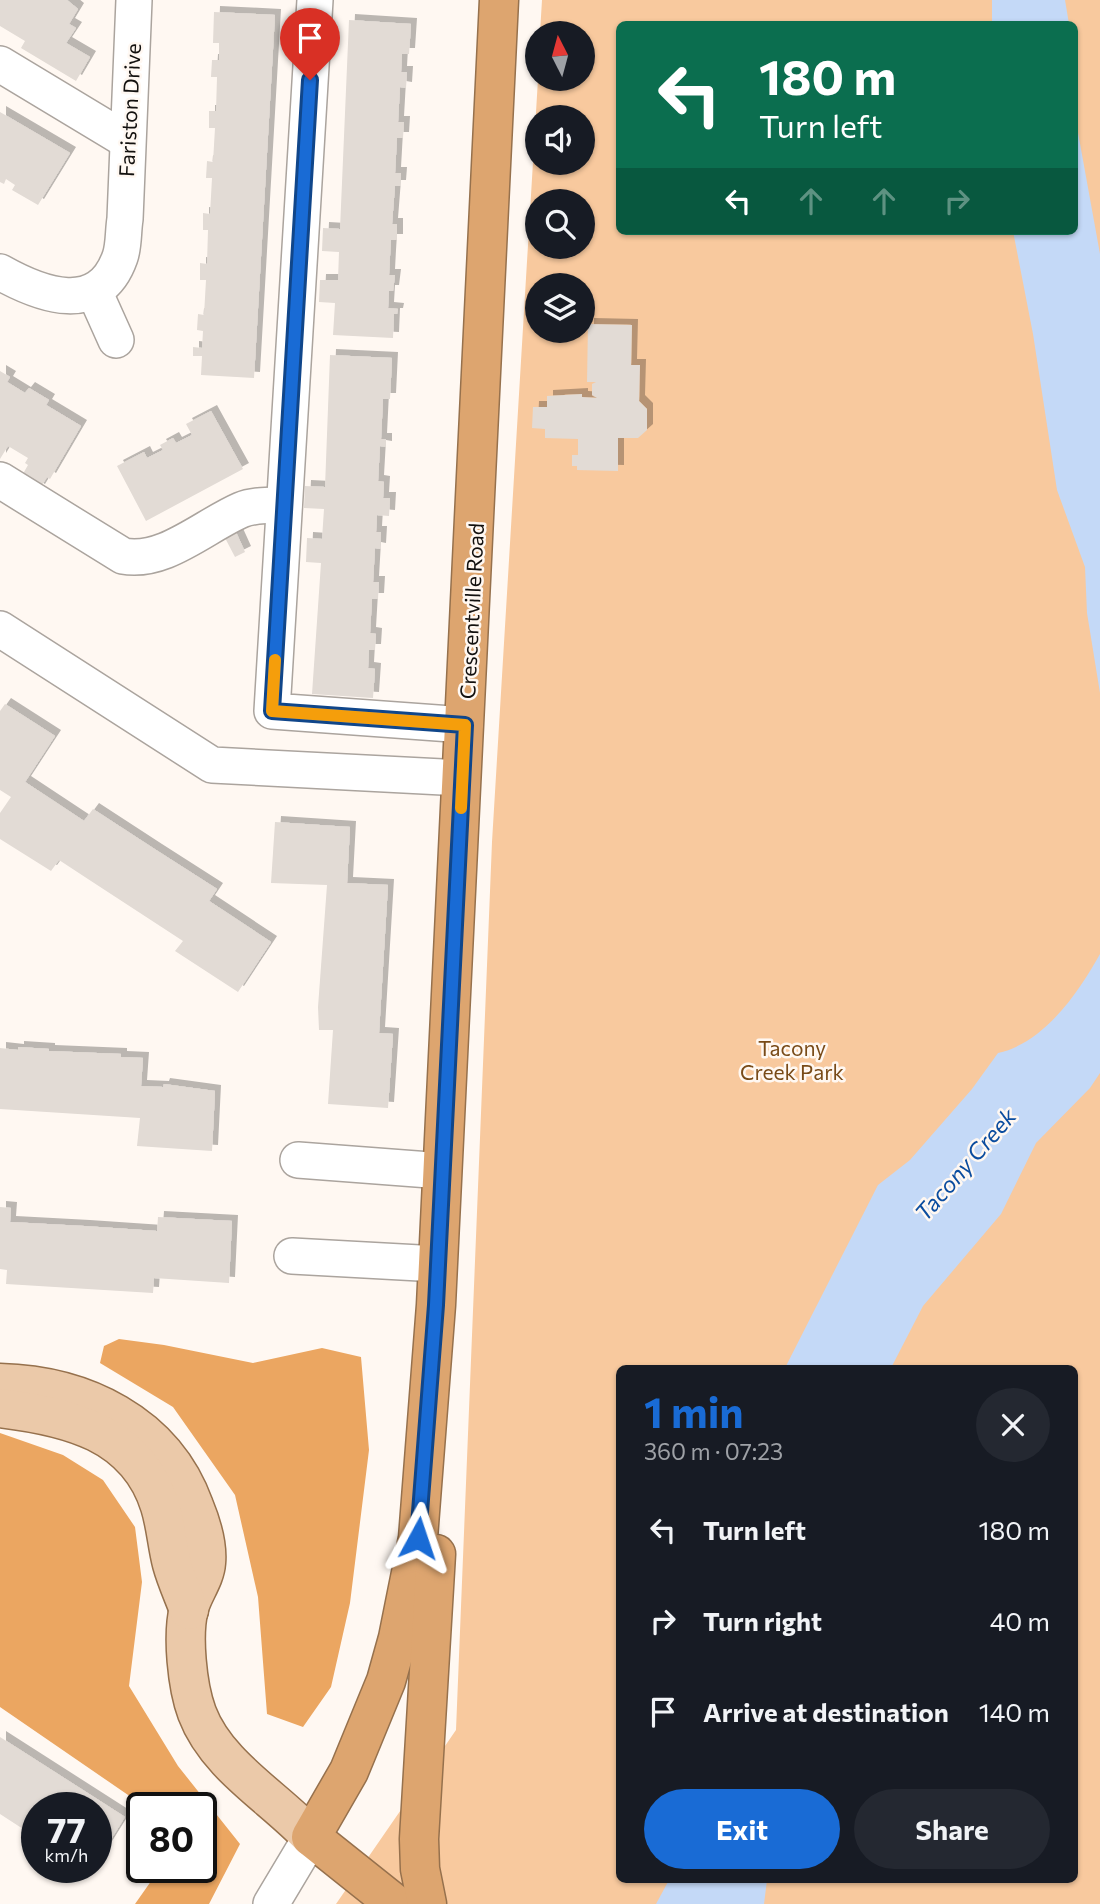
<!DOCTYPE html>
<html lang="en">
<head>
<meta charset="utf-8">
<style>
	:root { --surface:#171b24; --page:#242831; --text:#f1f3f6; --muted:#9ea1a6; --accent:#196bd5 }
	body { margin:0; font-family:Commissioner,sans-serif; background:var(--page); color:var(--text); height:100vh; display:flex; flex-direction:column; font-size:26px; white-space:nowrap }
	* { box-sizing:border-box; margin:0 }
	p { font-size:23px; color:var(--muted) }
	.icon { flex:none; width:38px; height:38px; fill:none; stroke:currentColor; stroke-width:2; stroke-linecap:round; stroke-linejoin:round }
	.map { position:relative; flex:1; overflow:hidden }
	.sheet { position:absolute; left:616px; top:1365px; width:462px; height:518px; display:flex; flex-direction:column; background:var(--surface); border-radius:10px; box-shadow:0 2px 5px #0004 }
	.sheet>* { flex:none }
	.top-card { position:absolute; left:616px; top:21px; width:462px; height:214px; border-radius:10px; box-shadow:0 2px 5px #0004; background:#0b6e4f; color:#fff; overflow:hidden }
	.needle { width:46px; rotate:354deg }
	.tools { position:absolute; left:525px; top:21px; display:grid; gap:14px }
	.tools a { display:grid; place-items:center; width:70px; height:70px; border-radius:50%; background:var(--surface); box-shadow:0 2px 5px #0004; font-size:35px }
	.speed { position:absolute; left:21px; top:1792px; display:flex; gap:14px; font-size:35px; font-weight:700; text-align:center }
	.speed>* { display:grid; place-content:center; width:91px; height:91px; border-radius:50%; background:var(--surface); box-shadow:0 2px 5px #0004; line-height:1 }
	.speed small { font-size:18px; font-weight:400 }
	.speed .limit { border:4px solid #111; border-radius:10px; background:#fff; color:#111 }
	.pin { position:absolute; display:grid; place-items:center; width:60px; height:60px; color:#fff; margin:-72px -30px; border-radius:50% 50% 50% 0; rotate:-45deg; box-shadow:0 0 7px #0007 }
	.pin .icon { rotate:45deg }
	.me { position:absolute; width:77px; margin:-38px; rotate:5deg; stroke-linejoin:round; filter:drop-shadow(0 0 5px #0008) }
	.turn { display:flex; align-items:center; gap:24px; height:147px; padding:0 28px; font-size:32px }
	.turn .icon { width:91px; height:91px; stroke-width:2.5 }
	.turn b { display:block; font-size:49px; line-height:60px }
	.lanes { display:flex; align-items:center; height:66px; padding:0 28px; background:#0003; justify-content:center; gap:35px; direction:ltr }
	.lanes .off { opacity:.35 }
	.round { display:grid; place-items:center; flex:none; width:74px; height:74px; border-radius:37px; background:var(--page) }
	.head { display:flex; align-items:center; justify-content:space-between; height:119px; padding:0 28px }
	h1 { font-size:42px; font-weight:700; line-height:52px; color:var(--accent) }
	.primary-button { display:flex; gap:14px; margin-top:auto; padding:14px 28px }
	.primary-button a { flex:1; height:80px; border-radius:42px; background:var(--accent); color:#fff; font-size:28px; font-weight:700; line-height:80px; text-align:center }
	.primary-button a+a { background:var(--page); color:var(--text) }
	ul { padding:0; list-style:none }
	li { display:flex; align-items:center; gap:21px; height:91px; padding:0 28px }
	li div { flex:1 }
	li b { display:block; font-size:26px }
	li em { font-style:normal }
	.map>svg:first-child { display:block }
	.green { fill:#f8c99e; fill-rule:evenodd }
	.forest { fill:#eba661 }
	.water { fill:#c4d9f7 }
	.building { fill:#e2dbd5; filter:url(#shadow) }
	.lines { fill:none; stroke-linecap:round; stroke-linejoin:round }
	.minor-casing { stroke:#aba49e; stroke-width:38 }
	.major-casing { stroke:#96714d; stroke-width:41 }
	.highway-casing { stroke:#96714d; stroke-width:41 }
	.minor { stroke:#fff; stroke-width:35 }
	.major { stroke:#ebc9a9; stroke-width:38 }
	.highway { stroke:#dda56f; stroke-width:38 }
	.route-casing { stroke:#10468a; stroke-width:18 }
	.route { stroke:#196bd5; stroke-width:12 }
	.slow { stroke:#f59e0b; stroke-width:12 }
	.labels { text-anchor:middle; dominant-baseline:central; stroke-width:5; stroke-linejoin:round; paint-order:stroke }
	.street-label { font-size:21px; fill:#13110f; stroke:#fff8f2 }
	.park-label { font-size:21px; fill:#794b18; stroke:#fff8f2 }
	.water-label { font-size:23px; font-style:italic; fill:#0a4c9f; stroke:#fff8f2 }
</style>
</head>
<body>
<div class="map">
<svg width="1100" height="1904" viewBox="0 0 1100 1904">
	<defs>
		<filter id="shadow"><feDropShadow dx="6" dy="-6" stdDeviation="0" flood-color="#0004"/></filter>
	</defs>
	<rect width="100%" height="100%" fill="#fff8f2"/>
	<path class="green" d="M542 0H1100V1904H336L456 1730 492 842 538 79H583V33H540ZM620 24H1074V231H620ZM537 117H583V163H537ZM537 201H583V247H537ZM537 285H583V331H537ZM620 1368H1074V1880H620Z"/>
	<g class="forest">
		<polygon points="119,1339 164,1345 253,1363 322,1348 361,1357 369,1450 350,1603 331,1687 303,1727 267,1714 258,1597 235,1495 173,1407 100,1363 104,1346"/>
		<polygon points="0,1433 63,1455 103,1480 135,1527 142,1582 129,1686 178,1766 240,1844 209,1904 135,1904 161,1867 201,1867 201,1808 147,1808 0,1707"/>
	</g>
	<g class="water">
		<polygon points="992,0 1065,0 1069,24 992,24"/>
		<polygon points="1075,91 1077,127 1100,254 1100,693 1087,613 1085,567 1057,490 1033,334 1013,231 1074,231"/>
		<path d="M1100 954V1073L1090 1088 1036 1143 1001 1214 923 1306 891 1368H785L878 1185 910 1160 972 1089 998 1053C1044 1043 1079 992 1100 954Z"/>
		<polygon points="669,1880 767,1880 764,1904 656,1904"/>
	</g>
	<g class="building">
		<polygon points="0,0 67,0 78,9 69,24 76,28 66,43 90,57 76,81 21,48 25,41 0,26"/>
		<polygon points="214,12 275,15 254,378 201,375 202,356 193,356 193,347 202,348 203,331 197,330 198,314 204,315 206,280 200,280 200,263 207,264 208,230 203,230 203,213 210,214 212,178 206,178 207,161 213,162 215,128 209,128 209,111 216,111 217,77 211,77 212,60 219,60 219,43 213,43"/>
		<polygon points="349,20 411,24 409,54 402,54 401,72 407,72 406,88 400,87 398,122 404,122 403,138 397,138 395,173 401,173 400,186 395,186 392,224 397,224 397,240 391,240 390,256 389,275 395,275 393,291 389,291 388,308 398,309 397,314 394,314 393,338 333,335 335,303 319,302 320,280 338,280 339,252 322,251 323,228 340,229"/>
		<polygon points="0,112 70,153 38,205 12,190 15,185 6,179 4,184 0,182"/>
		<polygon points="588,324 632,325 631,365 640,365 639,401 647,409 647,430 638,438 618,438 618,471 577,470 577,466 572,466 572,455 578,455 578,439 545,438 545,429 532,428 533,407 547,407 547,396 582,394 582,397 597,398 592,395 592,384 596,382 587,382"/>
		<polygon points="330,355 392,358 390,399 383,399 381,439 386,439 386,447 380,446 378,481 384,482 383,498 390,498 389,516 377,515 376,532 381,532 380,549 375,548 373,582 379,582 378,599 372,599 370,633 376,634 375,650 369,650 368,668 375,669 373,698 312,694 321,563 306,562 307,538 322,539 324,509 304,508 305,486 325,487"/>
		<polygon points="0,371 10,377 7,382 25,393 29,388 49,400 46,405 81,426 50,479 47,477 39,490 20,479 28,465 25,463 28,458 8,446 0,459"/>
		<polygon points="211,411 243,469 146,521 117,466 144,452 147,458 163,450 160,445 173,438 176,443 192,435 186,424"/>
		<polygon points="235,530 245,552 235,557 224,536"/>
		<polygon points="5,704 55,736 25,782 84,821 93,809 156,850 217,889 209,901 271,942 238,992 175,951 183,941 91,881 59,860 51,871 0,839 0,813 11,797 0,790 0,711"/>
		<polygon points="275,822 350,827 347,883 388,885 379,1033 393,1034 388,1108 328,1104 333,1030 319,1030 318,1007 327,885 271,883"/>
		<polygon points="18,1047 49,1049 49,1051 121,1054 121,1057 143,1058 141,1086 163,1087 164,1084 215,1091 212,1151 137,1146 140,1118 0,1109 0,1048 18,1050"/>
		<polygon points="0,1207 11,1208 10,1222 84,1226 157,1231 158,1217 232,1221 229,1283 154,1278 153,1293 6,1284 7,1270 0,1269"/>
		<polygon points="0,1737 125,1817 96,1863 96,1808 37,1808 37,1838 0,1814"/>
	</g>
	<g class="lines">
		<g class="minor-casing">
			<g id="minor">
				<polyline points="315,0 272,711 465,725"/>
				<polyline points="0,64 126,140"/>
				<path d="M0 272C41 295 99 317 120 257 124 246 123 231 125 219L134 0"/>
				<polyline points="94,291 116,340"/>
				<path d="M0 480 123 556C164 564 204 526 241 510 253 505 270 505 284 505"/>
				<polyline points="0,629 212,765 462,778"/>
				<polyline points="298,1160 443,1171"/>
				<polyline points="292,1256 438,1264"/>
				<polyline points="271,1904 311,1837"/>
			</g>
		</g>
		<g class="major-casing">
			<g id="major">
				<path d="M0 1383C83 1385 164 1423 194 1506 201 1523 208 1544 206 1563 205 1578 193 1593 189 1608 182 1635 187 1686 197 1713 217 1766 274 1797 311 1837"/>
				<path d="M0 1408C67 1416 137 1432 160 1506 166 1525 167 1545 172 1564 176 1579 183 1594 189 1610"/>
			</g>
		</g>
		<g class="highway-casing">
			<g id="highway">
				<polyline points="395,1904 311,1837 349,1771 386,1681 398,1638 418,1538 436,1305 499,0"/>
				<polyline points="427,1904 420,1869 419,1839 436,1554"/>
			</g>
		</g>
		<use href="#minor" class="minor"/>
		<use href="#major" class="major"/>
		<use href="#highway" class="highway"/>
	</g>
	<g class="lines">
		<g class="route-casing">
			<polyline id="route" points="310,80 272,711 465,725 436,1305 418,1538"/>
		</g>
		<use href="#route" class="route"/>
		<polyline class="slow" points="275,660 272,711 465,725 461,808"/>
	</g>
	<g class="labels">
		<g class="street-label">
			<text transform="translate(129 110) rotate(-87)">Fariston Drive</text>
			<text transform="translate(471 611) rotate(-87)">Crescentville Road</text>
		</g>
		<g class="park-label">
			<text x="792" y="1047">Tacony<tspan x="792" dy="24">Creek Park</tspan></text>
		</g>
		<g class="water-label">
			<text transform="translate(965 1164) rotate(-49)">Tacony Creek</text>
		</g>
	</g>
</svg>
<div class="tools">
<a><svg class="needle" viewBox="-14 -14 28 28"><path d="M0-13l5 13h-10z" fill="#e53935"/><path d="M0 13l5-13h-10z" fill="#9ea1a6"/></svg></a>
<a><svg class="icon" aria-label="sound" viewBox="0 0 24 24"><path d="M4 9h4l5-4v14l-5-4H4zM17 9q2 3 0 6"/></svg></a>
<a><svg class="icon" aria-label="search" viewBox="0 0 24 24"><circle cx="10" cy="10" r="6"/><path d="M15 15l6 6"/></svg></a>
<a><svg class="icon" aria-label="layers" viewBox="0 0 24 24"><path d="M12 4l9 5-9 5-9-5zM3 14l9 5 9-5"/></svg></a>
</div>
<div class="speed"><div>77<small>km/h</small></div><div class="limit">80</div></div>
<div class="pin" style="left:310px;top:80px;background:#d93025"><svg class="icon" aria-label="arrive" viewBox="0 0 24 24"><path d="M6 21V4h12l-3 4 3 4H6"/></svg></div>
<svg class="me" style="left:418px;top:1538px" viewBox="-20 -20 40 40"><path d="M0-17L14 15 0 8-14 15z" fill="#196bd5" stroke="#fff" stroke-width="4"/></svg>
<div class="top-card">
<div class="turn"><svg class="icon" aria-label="left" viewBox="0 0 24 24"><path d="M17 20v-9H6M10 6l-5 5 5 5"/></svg><div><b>180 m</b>Turn left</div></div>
<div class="lanes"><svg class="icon" aria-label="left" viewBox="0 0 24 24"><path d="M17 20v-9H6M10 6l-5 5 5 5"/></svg><svg class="icon off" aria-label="ahead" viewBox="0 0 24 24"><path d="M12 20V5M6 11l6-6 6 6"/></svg><svg class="icon off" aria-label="ahead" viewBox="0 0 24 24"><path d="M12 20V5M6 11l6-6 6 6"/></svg><svg class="icon off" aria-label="right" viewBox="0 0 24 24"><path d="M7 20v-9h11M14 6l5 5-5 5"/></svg></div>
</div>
<section class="sheet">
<div class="head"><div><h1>1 min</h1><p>360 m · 07:23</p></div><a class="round"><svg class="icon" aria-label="close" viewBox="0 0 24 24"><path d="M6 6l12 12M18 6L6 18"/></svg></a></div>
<ul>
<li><svg class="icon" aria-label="left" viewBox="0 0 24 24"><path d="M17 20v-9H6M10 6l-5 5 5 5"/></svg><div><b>Turn left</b></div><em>180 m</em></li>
<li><svg class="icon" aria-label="right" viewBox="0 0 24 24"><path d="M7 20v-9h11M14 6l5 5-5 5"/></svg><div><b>Turn right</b></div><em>40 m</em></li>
<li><svg class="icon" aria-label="arrive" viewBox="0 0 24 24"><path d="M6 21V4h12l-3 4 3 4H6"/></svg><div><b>Arrive at destination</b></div><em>140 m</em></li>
</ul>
<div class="primary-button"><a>Exit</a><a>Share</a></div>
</section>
</div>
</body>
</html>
